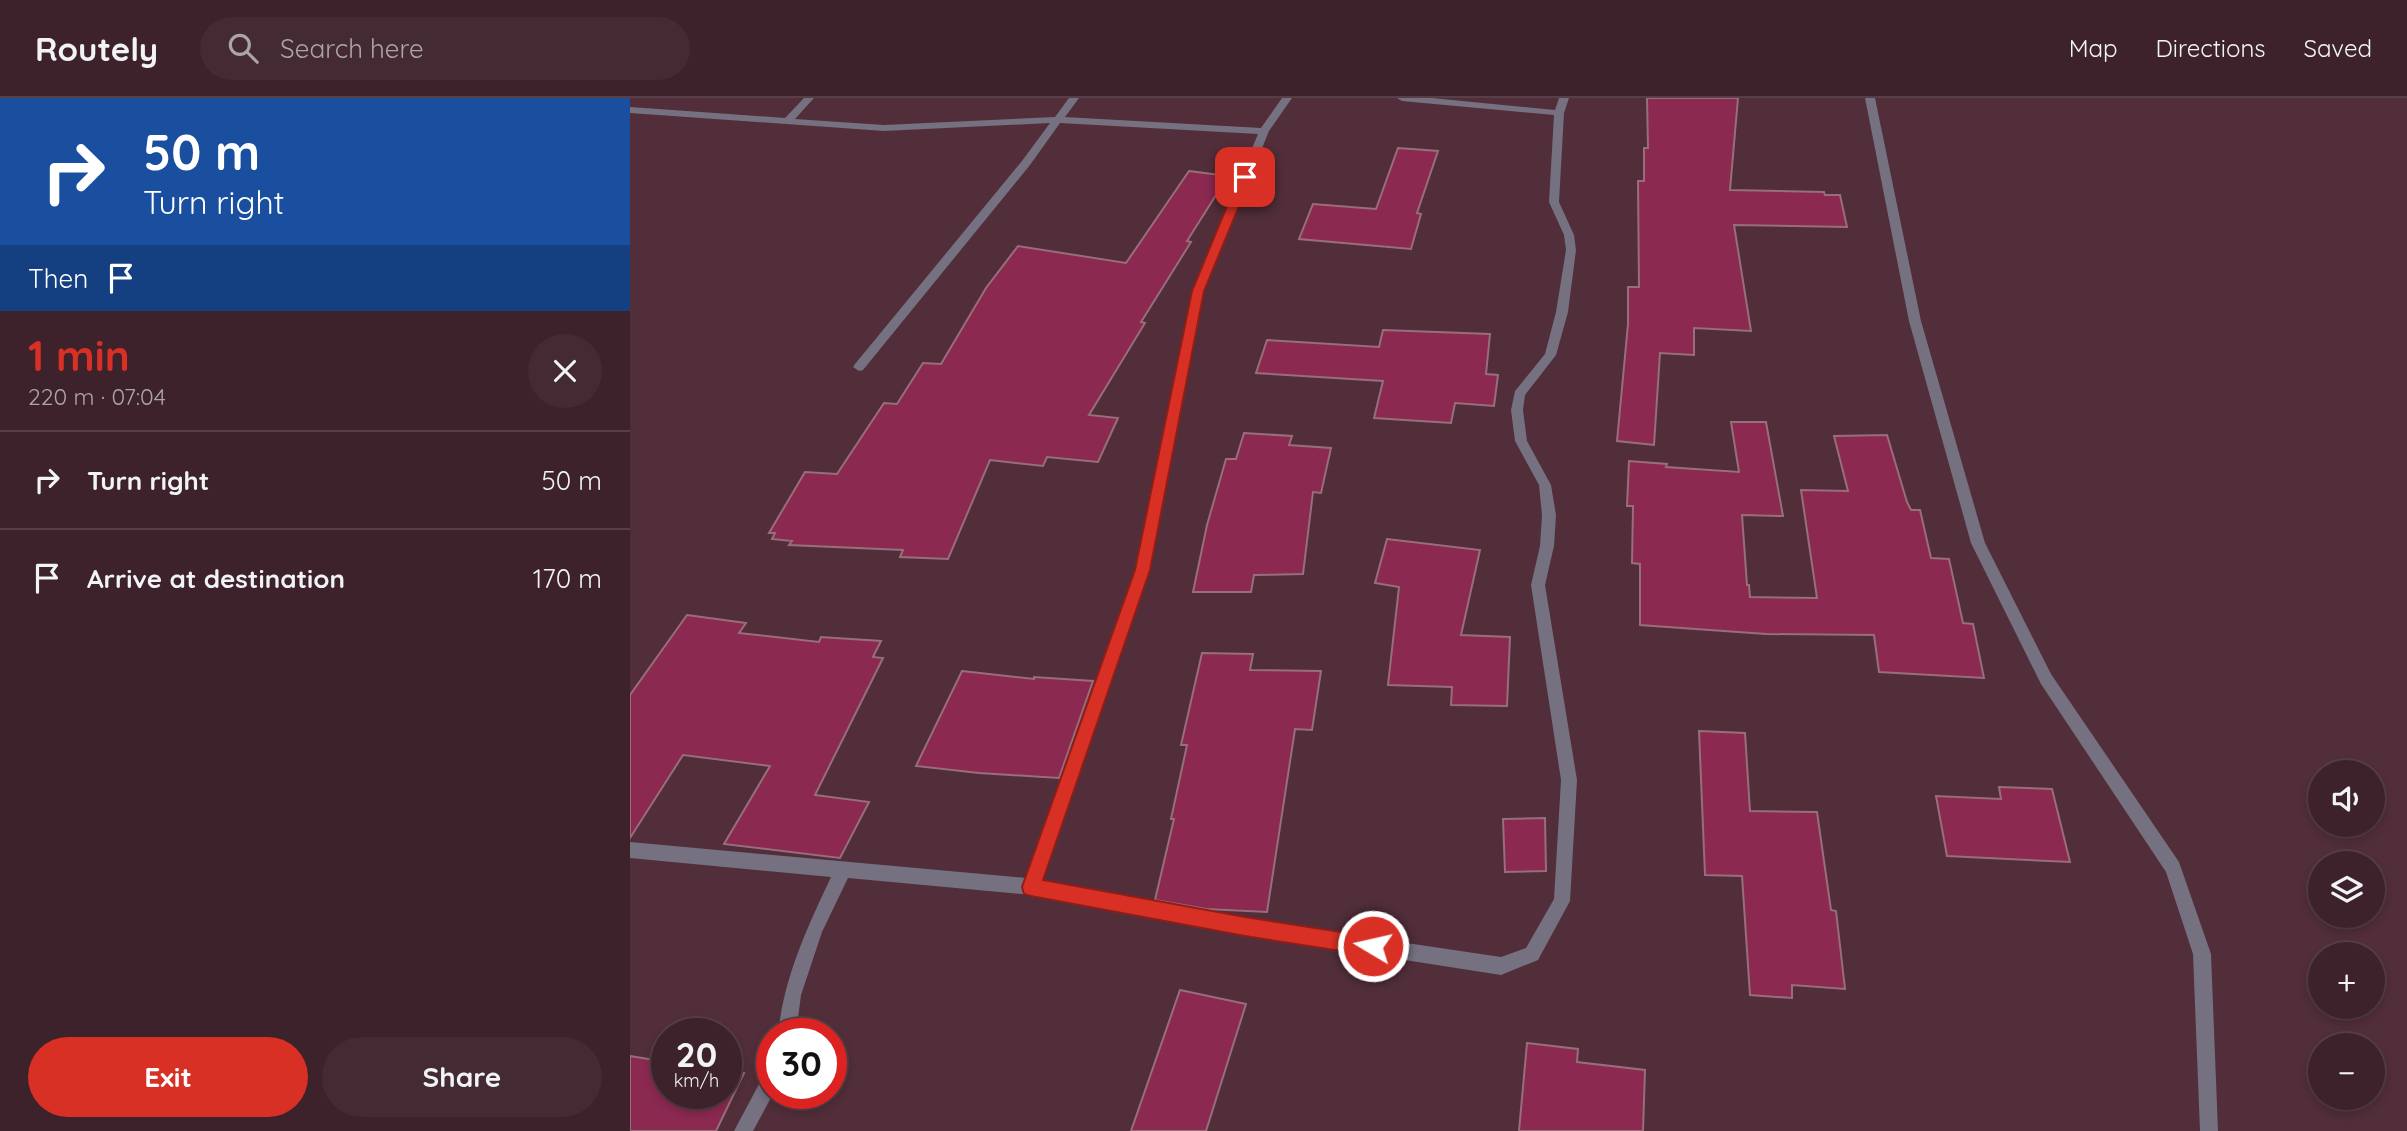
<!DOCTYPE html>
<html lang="en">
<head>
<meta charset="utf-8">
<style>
  :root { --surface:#3d222b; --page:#442a33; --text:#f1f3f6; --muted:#ada4a9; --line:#563f47; --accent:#d93025 }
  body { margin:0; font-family:Quicksand,sans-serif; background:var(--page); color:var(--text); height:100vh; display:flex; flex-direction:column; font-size:26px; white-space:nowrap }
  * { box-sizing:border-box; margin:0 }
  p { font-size:23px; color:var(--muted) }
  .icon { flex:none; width:38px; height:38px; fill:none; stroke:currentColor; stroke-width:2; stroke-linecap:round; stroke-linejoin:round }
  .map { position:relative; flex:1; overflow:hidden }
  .panel { display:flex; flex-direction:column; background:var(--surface); width:630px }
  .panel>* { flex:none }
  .banner { background:#1a4fa0; color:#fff; overflow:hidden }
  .fabs { position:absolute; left:1678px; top:662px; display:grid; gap:14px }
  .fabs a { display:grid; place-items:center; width:77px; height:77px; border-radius:50%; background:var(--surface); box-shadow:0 4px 10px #0003,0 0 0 2px var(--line); font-size:35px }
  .speed { position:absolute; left:21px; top:920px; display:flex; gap:14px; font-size:35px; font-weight:700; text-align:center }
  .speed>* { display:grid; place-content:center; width:91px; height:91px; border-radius:50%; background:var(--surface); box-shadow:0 4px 10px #0003,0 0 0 2px var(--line); line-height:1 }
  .speed small { font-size:18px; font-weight:400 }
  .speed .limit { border:10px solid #d22; background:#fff; color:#111 }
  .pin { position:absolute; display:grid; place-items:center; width:60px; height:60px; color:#fff; margin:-30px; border-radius:14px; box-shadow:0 4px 10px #0006 }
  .me { position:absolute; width:77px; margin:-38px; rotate:279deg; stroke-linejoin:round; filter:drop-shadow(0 0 5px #0008) }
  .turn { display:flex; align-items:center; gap:24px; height:147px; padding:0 28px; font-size:32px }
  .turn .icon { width:91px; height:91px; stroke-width:2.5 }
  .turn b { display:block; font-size:49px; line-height:60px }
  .then { display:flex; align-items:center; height:66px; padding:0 28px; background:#0003; gap:14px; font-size:26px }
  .round { display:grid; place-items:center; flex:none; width:74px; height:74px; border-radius:37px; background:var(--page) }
  .overview { display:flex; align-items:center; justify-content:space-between; height:119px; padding:0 28px }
  h1 { font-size:42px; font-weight:700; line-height:52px; color:var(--accent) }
  .button { display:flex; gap:14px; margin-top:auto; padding:14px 28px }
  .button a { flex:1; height:80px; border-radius:42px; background:var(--accent); color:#fff; font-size:28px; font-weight:700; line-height:80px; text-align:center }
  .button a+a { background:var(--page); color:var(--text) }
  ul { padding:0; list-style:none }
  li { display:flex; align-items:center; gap:21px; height:98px; padding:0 28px; border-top:2px solid var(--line) }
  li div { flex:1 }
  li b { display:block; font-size:26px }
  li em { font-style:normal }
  header { display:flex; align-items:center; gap:42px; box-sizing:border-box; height:98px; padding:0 35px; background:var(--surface); border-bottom:2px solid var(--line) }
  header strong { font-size:33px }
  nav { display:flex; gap:38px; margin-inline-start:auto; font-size:24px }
  .search { width:490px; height:63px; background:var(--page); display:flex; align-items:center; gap:18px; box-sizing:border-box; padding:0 24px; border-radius:38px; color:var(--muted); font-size:26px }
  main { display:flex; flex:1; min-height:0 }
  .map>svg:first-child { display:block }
  .building { fill:#8b2951; stroke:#976e7a; stroke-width:2 }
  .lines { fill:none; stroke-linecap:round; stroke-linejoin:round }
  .street { fill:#757180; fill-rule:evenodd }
  .route { fill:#d93025; stroke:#8d1f18; stroke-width:2 }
</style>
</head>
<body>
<header>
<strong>Routely</strong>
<div class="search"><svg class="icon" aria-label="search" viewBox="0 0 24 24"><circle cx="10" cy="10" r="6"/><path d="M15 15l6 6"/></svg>Search here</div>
<nav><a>Map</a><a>Directions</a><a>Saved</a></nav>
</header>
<main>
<section class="panel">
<div class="banner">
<div class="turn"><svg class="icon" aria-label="right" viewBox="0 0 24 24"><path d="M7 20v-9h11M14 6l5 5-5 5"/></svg><div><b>50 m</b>Turn right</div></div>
<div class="then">Then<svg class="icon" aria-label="arrive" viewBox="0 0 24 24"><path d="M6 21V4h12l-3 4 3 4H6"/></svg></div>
</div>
<div class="overview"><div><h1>1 min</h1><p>220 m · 07:04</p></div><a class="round"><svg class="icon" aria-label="close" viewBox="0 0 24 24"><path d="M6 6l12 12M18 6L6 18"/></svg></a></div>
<ul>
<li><svg class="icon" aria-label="right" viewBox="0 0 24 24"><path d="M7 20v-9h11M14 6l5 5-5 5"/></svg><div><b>Turn right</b></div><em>50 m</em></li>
<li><svg class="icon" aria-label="arrive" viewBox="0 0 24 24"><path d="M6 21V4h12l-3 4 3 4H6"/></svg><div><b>Arrive at destination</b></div><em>170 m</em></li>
</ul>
<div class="button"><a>Exit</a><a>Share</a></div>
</section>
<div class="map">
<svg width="1777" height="1033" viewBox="0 0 1777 1033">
  <rect width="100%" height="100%" fill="#512e39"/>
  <!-- building -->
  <g class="building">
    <polygon points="1017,0 1108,0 1100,92 1194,94 1195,97 1210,97 1217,129 1104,127 1121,233 1064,230 1064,257 1030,255 1024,347 987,343 998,226 998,189 1009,189 1008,83 1014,83 1014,50 1018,50"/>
    <polygon points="768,50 808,53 787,115 791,116 781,151 669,141 683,106 746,111"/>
    <polygon points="559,73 598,78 557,143 561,144 511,224 515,225 459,317 488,320 468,364 417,359 413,368 360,362 318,461 270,459 273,452 159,447 162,443 142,441 145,435 139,435 175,374 207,376 254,305 267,306 293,265 311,266 356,190 388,148 496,165"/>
    <polygon points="753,232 860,236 856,276 868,277 864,308 825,305 821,325 744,320 753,283 626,275 637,242 749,249"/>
    <polygon points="1101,324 1136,324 1153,418 1112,417 1117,487 1119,487 1120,499 1187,500 1171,392 1218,393 1204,338 1257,337 1277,404 1281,412 1290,412 1301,460 1319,461 1333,525 1343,526 1354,580 1249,574 1244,537 1136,536 1010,527 1010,466 1002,465 1003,408 997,408 999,363 1037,366 1036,369 1109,374"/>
    <polygon points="614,335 662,338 659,347 701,350 691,395 683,394 673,476 624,477 621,494 563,494 577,427 596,361 606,361"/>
    <polygon points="757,441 850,452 831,537 880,539 877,608 821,607 822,589 758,587 769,489 745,485"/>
    <polygon points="57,517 116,525 109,535 189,544 191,539 251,543 243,559 253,560 185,697 239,704 210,760 94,746 140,668 53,657 0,740 0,597"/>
    <polygon points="572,555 623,556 620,572 691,573 682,632 665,631 637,814 576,811 525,802 544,721 541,721 557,647 551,647"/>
    <polygon points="332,573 404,581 404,579 463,583 429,680 349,675 286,668"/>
    <polygon points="1069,633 1115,635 1120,713 1187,714 1201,812 1206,813 1215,891 1162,887 1162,900 1120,897 1112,778 1075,777"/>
    <polygon points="1369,689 1422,691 1440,764 1317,758 1306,698 1371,701"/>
    <polygon points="915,720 916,773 875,774 873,721"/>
    <polygon points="550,892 616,906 576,1033 501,1033"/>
    <polygon points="897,945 948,951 947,964 1015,972 1013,1033 889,1033"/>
    <polygon points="0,958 37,964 37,996 96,996 96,973 114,975 86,1033 0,1033"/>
  </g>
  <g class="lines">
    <!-- street -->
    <g class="street">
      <path d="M174 0H184L165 21 254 27 425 19 439 0H449L435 19 631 30 652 0H662L639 33 574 193 520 472 411 783 615 821 871 859 896 850 924 801 931 682 901 487 910 448 912 417 909 387 885 343 881 312 885 293 915 256 926 214 936 152 934 137 919 104 924 17 772 3 767 0H802L925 12 929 0H939L934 15 929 104 944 137 946 152 938 214 926 257 895 297 893 312 897 343 921 387 926 417 924 448 915 487 947 682 940 803 908 862 871 877 615 837 401 797 218 780 192 834 171 897 166 936H148C154 879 177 830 201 779L0 760V744L396 780 506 472 562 193 628 36 430 25 400 67 233 272 229 273 223 269 225 266 392 63 420 25 254 33 0 15V9L155 20Z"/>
      <polygon points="1235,0 1245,0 1291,223 1355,445 1421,576 1549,764 1581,856 1588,1033 1570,1033 1563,856 1536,774 1411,586 1341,445 1279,223"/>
      <polygon points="142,970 143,996 123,1033 104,1033 136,973"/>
    </g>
  </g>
  <!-- route -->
  <polygon class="route" points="615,75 621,79 574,193 520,472 413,782 615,819 743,839 750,842 753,848 750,855 743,858 615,838 401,798 394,796 392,789 505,472 562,193 609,79"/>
</svg>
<div class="fabs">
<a><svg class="icon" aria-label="sound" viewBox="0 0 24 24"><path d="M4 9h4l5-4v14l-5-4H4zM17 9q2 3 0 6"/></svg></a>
<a><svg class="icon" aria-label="layers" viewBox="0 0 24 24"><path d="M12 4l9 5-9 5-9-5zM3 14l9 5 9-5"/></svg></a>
<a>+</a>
<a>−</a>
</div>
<div class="speed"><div>20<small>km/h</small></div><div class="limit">30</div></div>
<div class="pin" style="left:615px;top:79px;background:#d93025"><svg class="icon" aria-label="arrive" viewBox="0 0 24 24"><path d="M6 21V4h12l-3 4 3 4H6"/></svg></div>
<svg class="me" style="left:743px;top:848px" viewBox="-20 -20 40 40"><circle r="17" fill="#d93025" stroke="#fff" stroke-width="3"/><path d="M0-11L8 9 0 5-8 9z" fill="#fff"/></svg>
</div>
</main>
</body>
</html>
